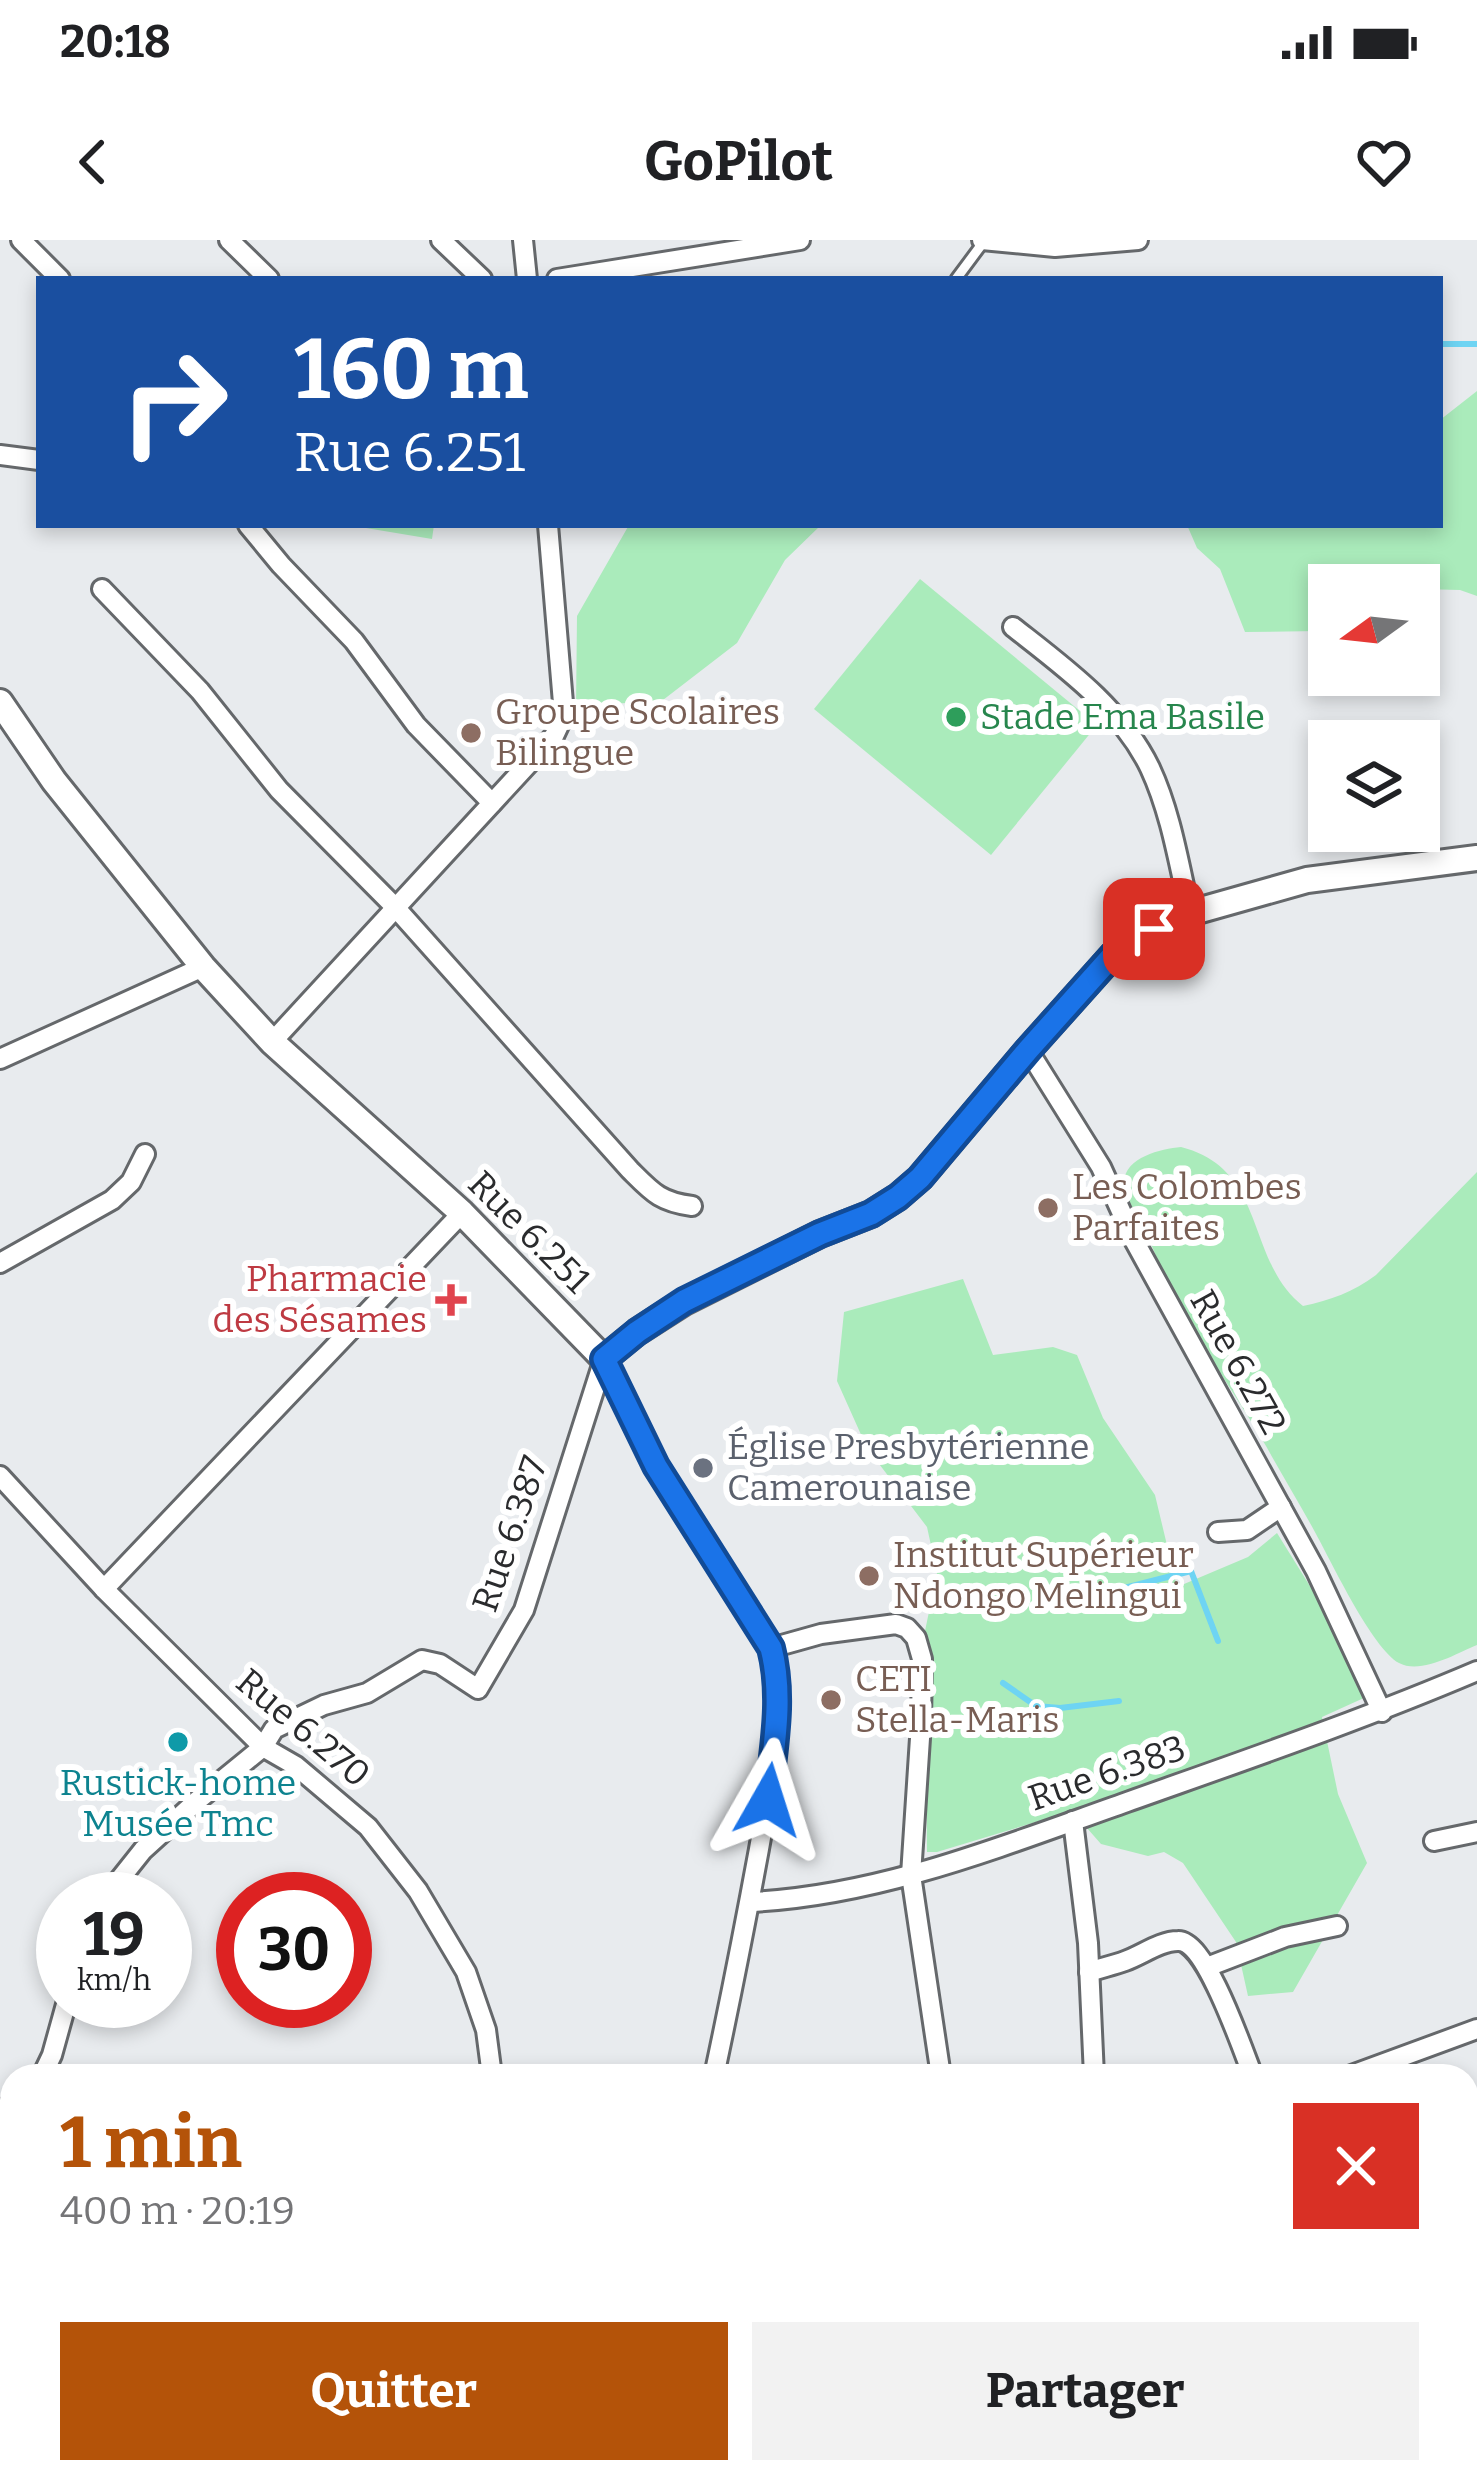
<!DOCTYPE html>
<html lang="fr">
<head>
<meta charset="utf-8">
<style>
  :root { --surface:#fff; --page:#f2f2f2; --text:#202124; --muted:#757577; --accent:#b45309 }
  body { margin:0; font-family:Bitter,serif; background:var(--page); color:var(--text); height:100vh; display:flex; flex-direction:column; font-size:45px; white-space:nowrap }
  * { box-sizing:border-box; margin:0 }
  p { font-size:39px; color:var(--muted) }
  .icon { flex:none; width:66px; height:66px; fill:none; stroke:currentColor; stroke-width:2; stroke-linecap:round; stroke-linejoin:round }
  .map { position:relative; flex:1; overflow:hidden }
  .details { position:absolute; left:0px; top:1824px; width:1479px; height:420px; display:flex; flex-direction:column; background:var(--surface); border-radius:36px 36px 0 0; box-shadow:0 6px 18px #0003 }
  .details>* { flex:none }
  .guide { position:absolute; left:36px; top:36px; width:1407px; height:252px; border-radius:0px; box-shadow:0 6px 18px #0003; background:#1a4fa0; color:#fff; overflow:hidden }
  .needle { width:78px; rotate:255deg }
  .controls { position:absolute; left:1308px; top:324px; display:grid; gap:24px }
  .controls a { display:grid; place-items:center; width:132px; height:132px; border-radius:0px; background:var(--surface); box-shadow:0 6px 18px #0003; font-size:60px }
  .speed { position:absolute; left:36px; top:1632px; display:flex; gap:24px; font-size:60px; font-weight:700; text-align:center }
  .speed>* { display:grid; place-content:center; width:156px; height:156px; border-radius:50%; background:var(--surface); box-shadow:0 6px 18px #0003; line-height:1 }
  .speed small { font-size:30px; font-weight:400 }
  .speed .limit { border:18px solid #d22; background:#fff; color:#111 }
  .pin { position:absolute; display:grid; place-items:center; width:102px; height:102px; color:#fff; margin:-51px; border-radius:24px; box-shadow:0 6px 18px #0006 }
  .me { position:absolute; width:132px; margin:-66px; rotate:6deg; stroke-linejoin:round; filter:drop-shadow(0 0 9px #0008) }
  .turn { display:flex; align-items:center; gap:42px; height:252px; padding:0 60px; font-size:54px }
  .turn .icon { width:156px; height:156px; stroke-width:2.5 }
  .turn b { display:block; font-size:84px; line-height:102px }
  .round { display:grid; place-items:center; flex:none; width:126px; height:126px; border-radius:0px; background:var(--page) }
  .summary { display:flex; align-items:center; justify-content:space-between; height:204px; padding:0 60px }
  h1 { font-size:72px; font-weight:700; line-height:90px; color:var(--accent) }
  .action { display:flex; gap:24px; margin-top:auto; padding:24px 60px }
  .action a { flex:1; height:138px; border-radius:0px; background:var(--accent); color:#fff; font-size:48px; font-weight:700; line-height:138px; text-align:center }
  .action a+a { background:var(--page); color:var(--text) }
  .status { display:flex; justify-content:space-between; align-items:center; height:84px; padding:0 60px; background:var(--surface); direction:ltr }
  .status svg { height:33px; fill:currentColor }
  header { display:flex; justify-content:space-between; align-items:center; height:156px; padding:0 60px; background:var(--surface); font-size:54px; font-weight:700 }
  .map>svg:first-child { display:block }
  .green { fill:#aaebbb }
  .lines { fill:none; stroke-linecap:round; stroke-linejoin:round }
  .stream { stroke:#6ed4f3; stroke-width:6 }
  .service-casing { stroke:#65686b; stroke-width:15 }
  .minor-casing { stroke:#65686b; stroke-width:24 }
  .secondary-casing { stroke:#65686b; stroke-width:30 }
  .service { stroke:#fff; stroke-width:9 }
  .minor { stroke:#fff; stroke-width:18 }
  .secondary { stroke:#fff; stroke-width:24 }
  .route-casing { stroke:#114b97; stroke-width:30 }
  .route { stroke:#1a73e8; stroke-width:21 }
  .leisure-dot { fill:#2e9e5b; stroke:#fff; stroke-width:4.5 }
  .education-dot { fill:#8d6e63; stroke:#fff; stroke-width:4.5 }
  .health-dot { fill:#e0444e; stroke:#fff; stroke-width:4.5 }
  .worship-dot { fill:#6b7280; stroke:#fff; stroke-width:4.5 }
  .culture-dot { fill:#0f9aa8; stroke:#fff; stroke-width:4.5 }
  .labels { text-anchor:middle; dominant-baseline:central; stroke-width:12; stroke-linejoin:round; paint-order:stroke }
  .education-label { font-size:36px; fill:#785e54; stroke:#fff; text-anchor:start }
  .leisure-label { font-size:36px; fill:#27864d; stroke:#fff; text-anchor:start }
  .street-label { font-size:36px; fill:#2a2b2d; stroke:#fff }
  .health-label { font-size:36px; fill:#be3a42; stroke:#fff; text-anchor:end }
  .worship-label { font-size:36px; fill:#5b616d; stroke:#fff; text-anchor:start }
  .culture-label { font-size:36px; fill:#0d838f; stroke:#fff }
</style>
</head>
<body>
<div class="status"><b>20:18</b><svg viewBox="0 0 49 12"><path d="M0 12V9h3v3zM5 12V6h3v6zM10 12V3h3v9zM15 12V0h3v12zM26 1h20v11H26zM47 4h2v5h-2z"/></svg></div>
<header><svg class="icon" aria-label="back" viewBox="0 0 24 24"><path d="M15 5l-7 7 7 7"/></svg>GoPilot<svg class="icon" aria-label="heart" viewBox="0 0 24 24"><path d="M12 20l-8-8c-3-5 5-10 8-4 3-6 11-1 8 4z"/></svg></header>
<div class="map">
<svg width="1477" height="2244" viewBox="0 0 1477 2244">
  <rect width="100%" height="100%" fill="#e8ebee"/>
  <!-- green -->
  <g class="green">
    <polygon points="1477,151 1477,356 1460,350 1419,349 1419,345 1329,345 1329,382 1319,391 1245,392 1220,329 1197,308 1187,285 1440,285 1440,180"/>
    <polygon points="348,285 434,285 432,299"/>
    <polygon points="629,285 821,285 785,320 737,403 663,460 576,467 577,376"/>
    <polygon points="920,339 1097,485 991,615 814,469"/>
    <path d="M1181 907C1268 929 1245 1021 1303 1066 1331 1060 1353 1052 1376 1035L1477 932V1405C1457 1413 1421 1435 1399 1423 1372 1408 1332 1323 1316 1294 1300 1264 1282 1235 1266 1206 1234 1151 1195 1099 1167 1042 1160 1029 1156 1014 1149 1000 1141 982 1123 963 1124 942 1125 917 1161 909 1181 907Z"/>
    <polygon points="963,1039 993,1115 1053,1107 1077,1115 1103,1178 1155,1255 1177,1347 1248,1317 1277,1293 1313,1351 1366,1457 1322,1477 1338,1554 1367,1623 1293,1752 1248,1756 1236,1702 1183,1623 1164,1612 1148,1616 1101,1604 1072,1571 937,1612 927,1612 925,1391 937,1333 927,1287 867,1208 837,1141 844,1072"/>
    <polygon points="1477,1893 1477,2150 1467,2155 1467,1894"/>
  </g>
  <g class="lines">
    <!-- stream -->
    <g class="stream">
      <polyline points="1440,104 1477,104"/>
      <polyline points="1085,1358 1191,1331 1218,1401"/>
      <polyline points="1003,1443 1036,1466 1060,1468 1119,1461"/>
    </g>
    <defs>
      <polyline id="service" points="956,39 985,0"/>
      <g id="minor">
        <polyline points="21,0 60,39"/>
        <polyline points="229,0 269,39"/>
        <polyline points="441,0 482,39"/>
        <polyline points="523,0 527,39"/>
        <polyline points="982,0 1055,7 1138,0"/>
        <polyline points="557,39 800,0"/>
        <polyline points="0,215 39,220"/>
        <polyline points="248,285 281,325 354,401 416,485 492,563"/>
        <path d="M102 349 200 451 279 550 395 667 630 930C652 952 660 962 692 966"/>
        <path d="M1013 387C1064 427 1121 468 1150 528 1171 573 1179 625 1190 673"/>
        <polyline points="272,802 554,496 561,481 563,463 548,285"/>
        <polyline points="1028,810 1101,927 1135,1002 1316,1331 1382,1472"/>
        <polyline points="0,819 203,727"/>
        <polyline points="0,1023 112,960 131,942 145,914"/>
        <path d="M604 1119 656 1226 771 1408C788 1472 770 1546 759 1609 745 1685 730 1761 714 1836"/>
        <polyline points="0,1236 104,1349 263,1507 296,1526 368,1587 418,1651 466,1732 486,1790 492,1836"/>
        <polyline points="1218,1292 1247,1290 1281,1267"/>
        <polyline points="104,1349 462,973"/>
        <polyline points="771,1408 821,1394 896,1384 907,1388 916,1398 922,1419 921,1483 911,1635 941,1836"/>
        <polyline points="1073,1581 1088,1703 1094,1836"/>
        <polyline points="1434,1601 1477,1592"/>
        <polyline points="104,1659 143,1610 198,1560 263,1507 274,1489 324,1465 367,1453 422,1420 440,1424 478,1449 524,1370 604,1119"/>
        <path d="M750 1662C880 1656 1005 1605 1127 1562 1245 1520 1362 1480 1477 1431"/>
        <polyline points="1207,1727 1285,1697 1337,1686"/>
        <path d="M1089 1732C1101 1728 1114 1725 1125 1721 1142 1715 1160 1701 1178 1701 1206 1700 1243 1811 1253 1836"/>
        <polyline points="42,1836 52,1815 67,1761"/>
        <polyline points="1349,1836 1477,1789"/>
        <polyline points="0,1870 12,1865"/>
        <polyline points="0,1976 12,2010"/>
        <polyline points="1467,2058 1477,2041"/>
        <polyline points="1467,2120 1477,2120"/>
        <polyline points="98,2232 102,2244"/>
        <polyline points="319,2232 331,2244"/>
        <polyline points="858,2232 873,2244"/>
        <polyline points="1063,2232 1075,2244"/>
        <polyline points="1204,2232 1209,2244"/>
        <polyline points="1460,2232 1464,2244"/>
        <polyline points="534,2244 540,2232"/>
        <polyline points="724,2244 730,2232"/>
      </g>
      <polyline id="secondary" points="0,462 54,541 203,727 272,802 462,973 604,1119 637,1092 684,1062 820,994 871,974 898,957 920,938 1028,810 1113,715 1154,689 1190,673 1307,640 1477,618"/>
    </defs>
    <!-- service casing -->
    <use href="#service" class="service-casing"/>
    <!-- minor casing -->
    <use href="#minor" class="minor-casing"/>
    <!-- secondary casing -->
    <use href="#secondary" class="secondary-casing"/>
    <!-- service -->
    <use href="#service" class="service"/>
    <!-- minor -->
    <use href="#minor" class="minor"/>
    <!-- secondary -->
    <use href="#secondary" class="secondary"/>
  </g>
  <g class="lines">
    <defs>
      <path id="route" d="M768 1560C773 1510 784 1458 771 1408L656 1226 604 1119 637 1092 684 1061 820 994 871 974 898 957 920 938 1028 810 1113 715 1154 689"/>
    </defs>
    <!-- route casing -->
    <use href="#route" class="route-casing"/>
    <!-- route -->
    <use href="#route" class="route"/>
  </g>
  <!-- markers -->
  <circle class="leisure-dot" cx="956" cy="477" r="12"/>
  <g class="education-dot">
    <circle cx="471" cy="493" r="12"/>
    <circle cx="1048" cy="968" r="12"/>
    <circle cx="869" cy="1336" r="12"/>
    <circle cx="831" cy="1460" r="12"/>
  </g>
  <path class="health-dot" d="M445 1042h12v12h12v12h-12v12h-12v-12h-12v-12h12z"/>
  <circle class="worship-dot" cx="703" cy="1228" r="12"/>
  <circle class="culture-dot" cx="178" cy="1502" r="12"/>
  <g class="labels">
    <!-- education labels -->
    <g class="education-label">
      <text x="495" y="472">Groupe Scolaires<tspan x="495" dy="41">Bilingue</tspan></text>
      <text x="1072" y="947">Les Colombes<tspan x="1072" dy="41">Parfaites</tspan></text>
      <text x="893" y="1315">Institut Supérieur<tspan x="893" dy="41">Ndongo Melingui</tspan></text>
      <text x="855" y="1439">CETI<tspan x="855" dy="41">Stella-Maris</tspan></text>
    </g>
    <!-- leisure labels -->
    <g class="leisure-label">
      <text x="980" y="477">Stade Ema Basile</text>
    </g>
    <!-- street labels -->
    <g class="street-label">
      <text transform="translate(529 992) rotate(45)">Rue 6.251</text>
      <text transform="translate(1238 1122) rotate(61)">Rue 6.272</text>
      <text transform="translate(510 1294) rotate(-71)">Rue 6.387</text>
      <text transform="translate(303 1488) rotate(40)">Rue 6.270</text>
      <text transform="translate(1107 1533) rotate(-19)">Rue 6.383</text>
    </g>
    <!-- health labels -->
    <g class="health-label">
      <text x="427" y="1039">Pharmacie<tspan x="427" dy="41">des Sésames</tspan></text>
    </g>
    <!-- worship labels -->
    <g class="worship-label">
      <text x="727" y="1207">Église Presbytérienne<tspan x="727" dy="41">Camerounaise</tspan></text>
    </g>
    <!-- culture labels -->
    <g class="culture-label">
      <text x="178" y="1543">Rustick-home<tspan x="178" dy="41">Musée Tmc</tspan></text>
    </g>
  </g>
</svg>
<div class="controls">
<a><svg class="needle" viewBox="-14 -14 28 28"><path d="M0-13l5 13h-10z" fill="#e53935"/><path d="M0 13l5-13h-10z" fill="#757577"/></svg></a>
<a><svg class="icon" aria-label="layers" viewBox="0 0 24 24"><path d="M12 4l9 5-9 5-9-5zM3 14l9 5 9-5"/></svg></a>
</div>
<div class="speed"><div>19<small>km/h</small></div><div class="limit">30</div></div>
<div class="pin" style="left:1154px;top:689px;background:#d93025"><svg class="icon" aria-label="arrive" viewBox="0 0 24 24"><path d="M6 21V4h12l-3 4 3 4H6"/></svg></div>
<svg class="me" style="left:768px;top:1560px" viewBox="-20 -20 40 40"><path d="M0-17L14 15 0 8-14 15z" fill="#1a73e8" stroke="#fff" stroke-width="4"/></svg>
<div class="guide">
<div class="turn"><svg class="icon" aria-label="right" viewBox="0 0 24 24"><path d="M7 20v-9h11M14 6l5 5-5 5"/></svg><div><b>160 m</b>Rue 6.251</div></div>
</div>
<section class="details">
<div class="summary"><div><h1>1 min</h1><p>400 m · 20:19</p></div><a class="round" style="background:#d93025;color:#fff"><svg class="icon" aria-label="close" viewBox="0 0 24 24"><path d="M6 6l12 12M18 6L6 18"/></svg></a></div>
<div class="action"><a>Quitter</a><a>Partager</a></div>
</section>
</div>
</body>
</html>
